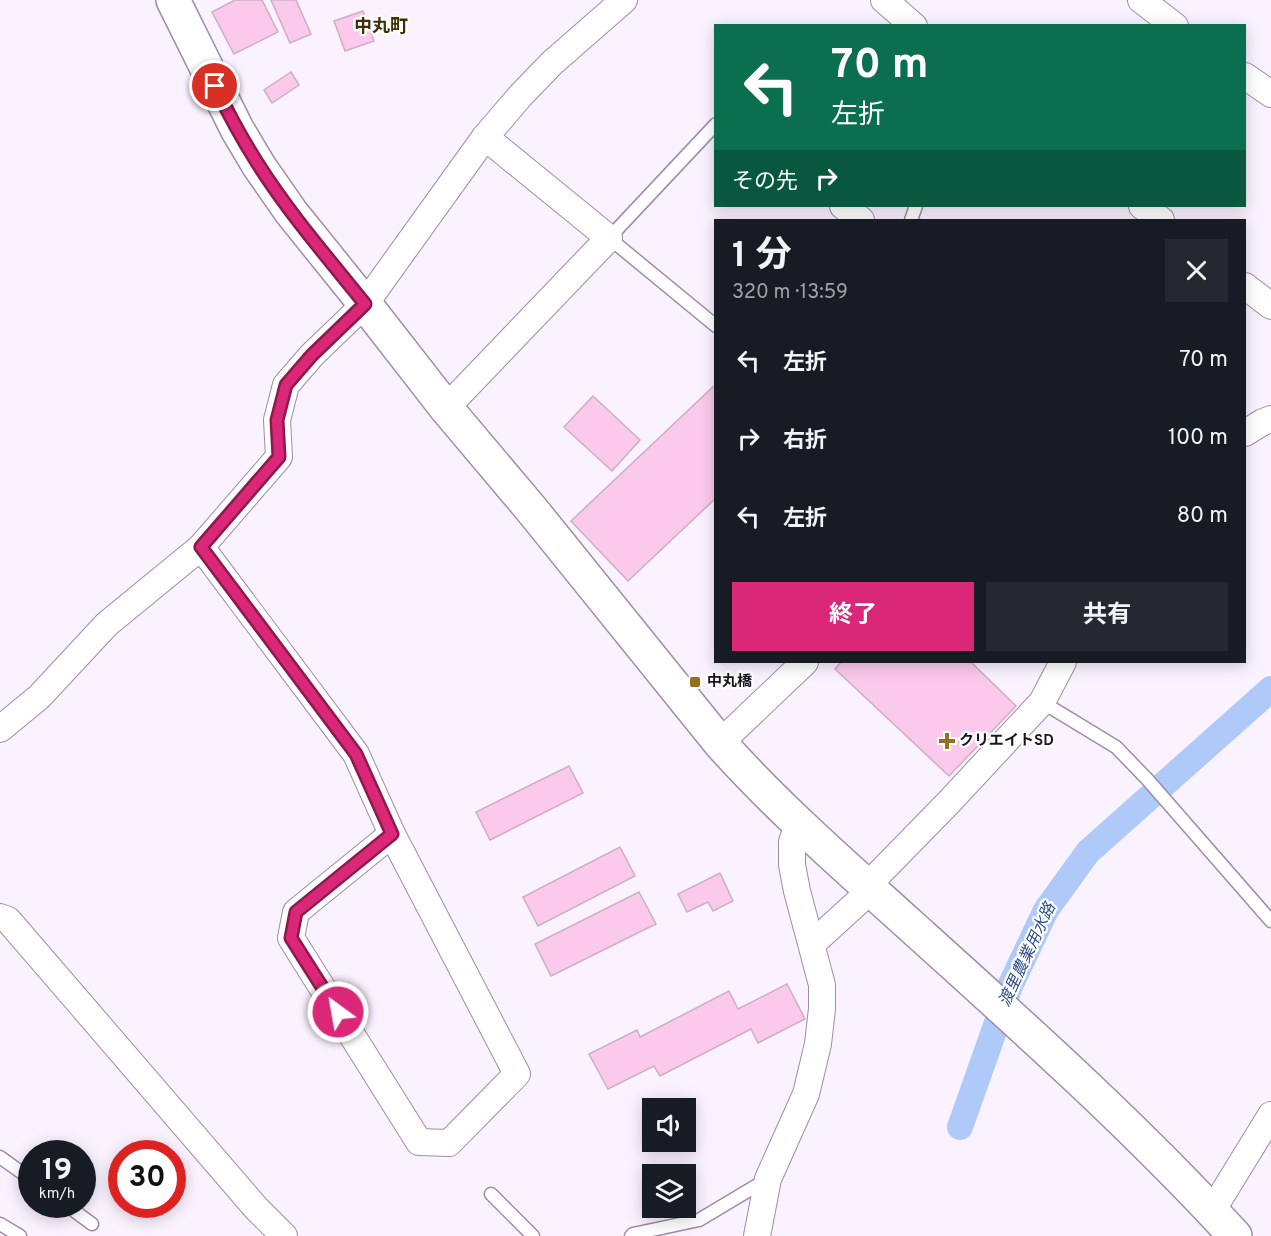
<!DOCTYPE html>
<html lang="ja">
<head>
<meta charset="utf-8">
<style>
  :root { --surface:#171b24; --page:#242831; --text:#f1f3f6; --muted:#9ea1a6; --accent:#db2777 }
  body { margin:0; font-family:Overpass,"Noto Sans JP",sans-serif; background:var(--page); color:var(--text); height:100vh; display:flex; flex-direction:column; font-size:22px; white-space:nowrap }
  * { box-sizing:border-box; margin:0 }
  p { font-size:20px; color:var(--muted) }
  .icon { flex:none; width:33px; height:33px; fill:none; stroke:currentColor; stroke-width:2; stroke-linecap:round; stroke-linejoin:round }
  .map { position:relative; flex:1; overflow:hidden }
  .details { position:absolute; left:714px; top:219px; width:532px; height:444px; display:flex; flex-direction:column; background:var(--surface); border-radius:0px; box-shadow:0 3px 15px #0003 }
  .details>* { flex:none }
  .guide { position:absolute; left:714px; top:24px; width:532px; height:183px; border-radius:0px; box-shadow:0 3px 15px #0003; background:#0b6e4f; color:#fff; overflow:hidden }
  .fabs { position:absolute; left:642px; top:1098px; display:grid; gap:12px }
  .fabs a { display:grid; place-items:center; width:54px; height:54px; border-radius:0px; background:var(--surface); box-shadow:0 3px 15px #0003; font-size:30px }
  .speed { position:absolute; left:18px; top:1140px; display:flex; gap:12px; font-size:30px; font-weight:700; text-align:center }
  .speed>* { display:grid; place-content:center; width:78px; height:78px; border-radius:50%; background:var(--surface); box-shadow:0 3px 15px #0003; line-height:1 }
  .speed small { font-size:15px; font-weight:400 }
  .speed .limit { border:9px solid #d22; background:#fff; color:#111 }
  .pin { position:absolute; display:grid; place-items:center; width:51px; height:51px; color:#fff; margin:-26px; border:3px solid #fff; border-radius:50%; box-shadow:0 2px 6px #0007 }
  .me { position:absolute; width:66px; margin:-33px; rotate:328deg; stroke-linejoin:round; filter:drop-shadow(0 0 4px #0008) }
  .turn { display:flex; align-items:center; gap:21px; height:126px; padding:0 18px; font-size:27px }
  .turn .icon { width:78px; height:78px; stroke-width:2.5 }
  .turn b { display:block; font-size:42px; line-height:51px }
  .then { display:flex; align-items:center; height:57px; padding:0 18px; background:#0003; gap:12px; font-size:22px }
  .round { display:grid; place-items:center; flex:none; width:63px; height:63px; border-radius:0px; background:var(--page) }
  .overview { display:flex; align-items:center; justify-content:space-between; height:102px; padding:0 18px }
  h1 { font-size:36px; font-weight:700; line-height:45px }
  .primary-button { display:flex; gap:12px; margin-top:auto; padding:12px 18px }
  .primary-button a { flex:1; height:69px; border-radius:0px; background:var(--accent); color:#fff; font-size:24px; font-weight:700; line-height:69px; text-align:center }
  .primary-button a+a { background:var(--page); color:var(--text) }
  ul { padding:0; list-style:none }
  li { display:flex; align-items:center; gap:18px; height:78px; padding:0 18px }
  li div { flex:1 }
  li b { display:block; font-size:22px }
  li em { font-style:normal }
  .map>svg:first-child { display:block }
  .lines { fill:none; stroke-linecap:round; stroke-linejoin:round }
  .canal { stroke:#afcaf9; stroke-width:26 }
  .building { fill:#fbc9eb; stroke:#ceaec4; stroke-width:1.5 }
  .lane-casing { stroke:#9e8ca9; stroke-width:15 }
  .street-casing { stroke:#9e8ca9; stroke-width:28 }
  .secondary-casing { stroke:#9e8ca9; stroke-width:36 }
  .lane { stroke:#fff; stroke-width:12 }
  .street { stroke:#fff; stroke-width:26 }
  .secondary { stroke:#fff; stroke-width:33 }
  .route-casing { stroke:#8e194d; stroke-width:15 }
  .route { stroke:#db2777; stroke-width:10 }
  .poi-dot { fill:#97701b; stroke:#fff; stroke-width:2 }
  .labels { text-anchor:middle; dominant-baseline:central; stroke-width:4.5; stroke-linejoin:round; paint-order:stroke }
  .poi-label { font-size:15px; font-weight:bold; fill:#1b141f; stroke:#fff; text-anchor:start }
  .water-label { font-size:16px; font-style:italic; fill:#2c4c85; stroke:#fff }
  .quarter-label { font-size:18px; font-weight:bold; fill:#402e05; stroke:#fff }
</style>
</head>
<body>
<div class="map">
<svg width="1271" height="1236" viewBox="0 0 1271 1236">
  <rect width="100%" height="100%" fill="#faf2ff"/>
  <g class="lines">
    <!-- canal -->
    <polyline class="canal" points="960,1127 1010,986 1046,910 1088,852 1271,689"/>
  </g>
  <!-- building -->
  <g class="building">
    <polygon points="235,0 262,0 278,32 234,54 212,12"/>
    <polygon points="271,0 296,0 311,34 290,43"/>
    <polygon points="363,11 374,41 345,51 334,21"/>
    <polygon points="291,72 299,85 272,103 264,90"/>
    <polygon points="716,384 716,498 628,581 571,521"/>
    <polygon points="593,396 640,440 612,471 564,427"/>
    <polygon points="841,662 971,662 1016,706 949,776 835,669"/>
    <polygon points="569,766 583,793 490,840 476,812"/>
    <polygon points="620,847 635,876 538,926 523,897"/>
    <polygon points="720,873 733,901 713,911 708,902 687,912 678,894"/>
    <polygon points="639,892 656,924 551,976 535,944"/>
    <polygon points="787,984 805,1019 758,1043 751,1029 660,1076 654,1066 608,1089 589,1054 637,1030 640,1037 729,991 738,1009"/>
  </g>
  <g class="lines">
    <defs>
      <g id="lane">
        <polyline points="716,124 609,238 716,326"/>
        <polyline points="911,220 916,206"/>
        <polyline points="1042,702 1116,747 1147,779 1271,921"/>
        <polyline points="0,1157 32,1180"/>
        <polyline points="491,1194 533,1236"/>
        <polyline points="65,1204 92,1224"/>
        <polyline points="0,1224 20,1236"/>
        <polyline points="631,1236 633,1234 699,1220 766,1180"/>
      </g>
      <g id="street">
        <polyline points="884,0 914,26"/>
        <polyline points="1141,0 1175,26"/>
        <polyline points="1245,76 1271,94"/>
        <polyline points="843,206 861,220"/>
        <polyline points="1142,206 1161,220"/>
        <polyline points="1245,286 1271,306"/>
        <polyline points="446,408 609,238 485,137"/>
        <polyline points="1245,433 1263,422 1271,419"/>
        <polyline points="201,547 356,754 392,834 517,1074 449,1143 419,1142 291,938 296,912 392,834"/>
        <polyline points="0,729 39,697 107,624 201,547 279,457 277,420 286,385 312,355 365,304 485,137 521,95 552,63 624,0"/>
        <polyline points="720,743 805,662"/>
        <polyline points="0,917 8,920 256,1208 284,1236"/>
        <polyline points="812,944 859,901 867,886 950,801 1042,702 1063,662"/>
        <polyline points="1212,1211 1271,1115"/>
        <polyline points="757,1236 768,1179 806,1094 818,1044 822,1009 822,985 797,891 792,865 792,842 798,824"/>
      </g>
      <path id="secondary" d="M173 0 237 129 259 166 291 212 365 304 446 408 532 510 720 743C779 809 845 866 910 925 1021 1025 1133 1125 1235 1236"/>
    </defs>
    <!-- lane casing -->
    <use href="#lane" class="lane-casing"/>
    <!-- street casing -->
    <use href="#street" class="street-casing"/>
    <!-- secondary casing -->
    <use href="#secondary" class="secondary-casing"/>
    <!-- lane -->
    <use href="#lane" class="lane"/>
    <!-- street -->
    <use href="#street" class="street"/>
    <!-- secondary -->
    <use href="#secondary" class="secondary"/>
  </g>
  <g class="lines">
    <defs>
      <path id="route" d="M215 86C228 113 242 139 258 164 289 213 328 258 365 304L312 355 286 385 277 420 279 457 201 547 356 754 392 834 296 912 291 938 338 1012"/>
    </defs>
    <!-- route casing -->
    <use href="#route" class="route-casing"/>
    <!-- route -->
    <use href="#route" class="route"/>
  </g>
  <!-- markers -->
  <g class="poi-dot">
    <rect x="689" y="676" width="12" height="12" rx="3"/>
    <path d="M944 732h6v6h6v6h-6v6h-6v-6h-6v-6h6z"/>
  </g>
  <g class="labels">
    <!-- poi labels -->
    <g class="poi-label">
      <text x="707" y="682">中丸橋</text>
      <text x="959" y="741">クリエイトSD</text>
    </g>
    <!-- water labels -->
    <g class="water-label">
      <text transform="translate(1028 955) rotate(-65)">渡里農業用水路</text>
    </g>
    <!-- quarter labels -->
    <g class="quarter-label">
      <text x="381" y="27">中丸町</text>
    </g>
  </g>
</svg>
<div class="fabs">
<a><svg class="icon" aria-label="sound" viewBox="0 0 24 24"><path d="M4 9h4l5-4v14l-5-4H4zM17 9q2 3 0 6"/></svg></a>
<a><svg class="icon" aria-label="layers" viewBox="0 0 24 24"><path d="M12 4l9 5-9 5-9-5zM3 14l9 5 9-5"/></svg></a>
</div>
<div class="speed"><div>19<small>km/h</small></div><div class="limit">30</div></div>
<div class="pin" style="left:215px;top:86px;background:#d93025"><svg class="icon" aria-label="arrive" viewBox="0 0 24 24"><path d="M6 21V4h12l-3 4 3 4H6"/></svg></div>
<svg class="me" style="left:338px;top:1012px" viewBox="-20 -20 40 40"><circle r="17" fill="#db2777" stroke="#fff" stroke-width="3"/><path d="M0-11L8 9 0 5-8 9z" fill="#fff"/></svg>
<div class="guide">
<div class="turn"><svg class="icon" aria-label="left" viewBox="0 0 24 24"><path d="M17 20v-9H6M10 6l-5 5 5 5"/></svg><div><b>70 m</b>左折</div></div>
<div class="then">その先<svg class="icon" aria-label="right" viewBox="0 0 24 24"><path d="M7 20v-9h11M14 6l5 5-5 5"/></svg></div>
</div>
<section class="details">
<div class="overview"><div><h1>1 分</h1><p>320 m · 13:59</p></div><a class="round"><svg class="icon" aria-label="close" viewBox="0 0 24 24"><path d="M6 6l12 12M18 6L6 18"/></svg></a></div>
<ul>
<li><svg class="icon" aria-label="left" viewBox="0 0 24 24"><path d="M17 20v-9H6M10 6l-5 5 5 5"/></svg><div><b>左折</b></div><em>70 m</em></li>
<li><svg class="icon" aria-label="right" viewBox="0 0 24 24"><path d="M7 20v-9h11M14 6l5 5-5 5"/></svg><div><b>右折</b></div><em>100 m</em></li>
<li><svg class="icon" aria-label="left" viewBox="0 0 24 24"><path d="M17 20v-9H6M10 6l-5 5 5 5"/></svg><div><b>左折</b></div><em>80 m</em></li>
</ul>
<div class="primary-button"><a>終了</a><a>共有</a></div>
</section>
</div>
</body>
</html>
